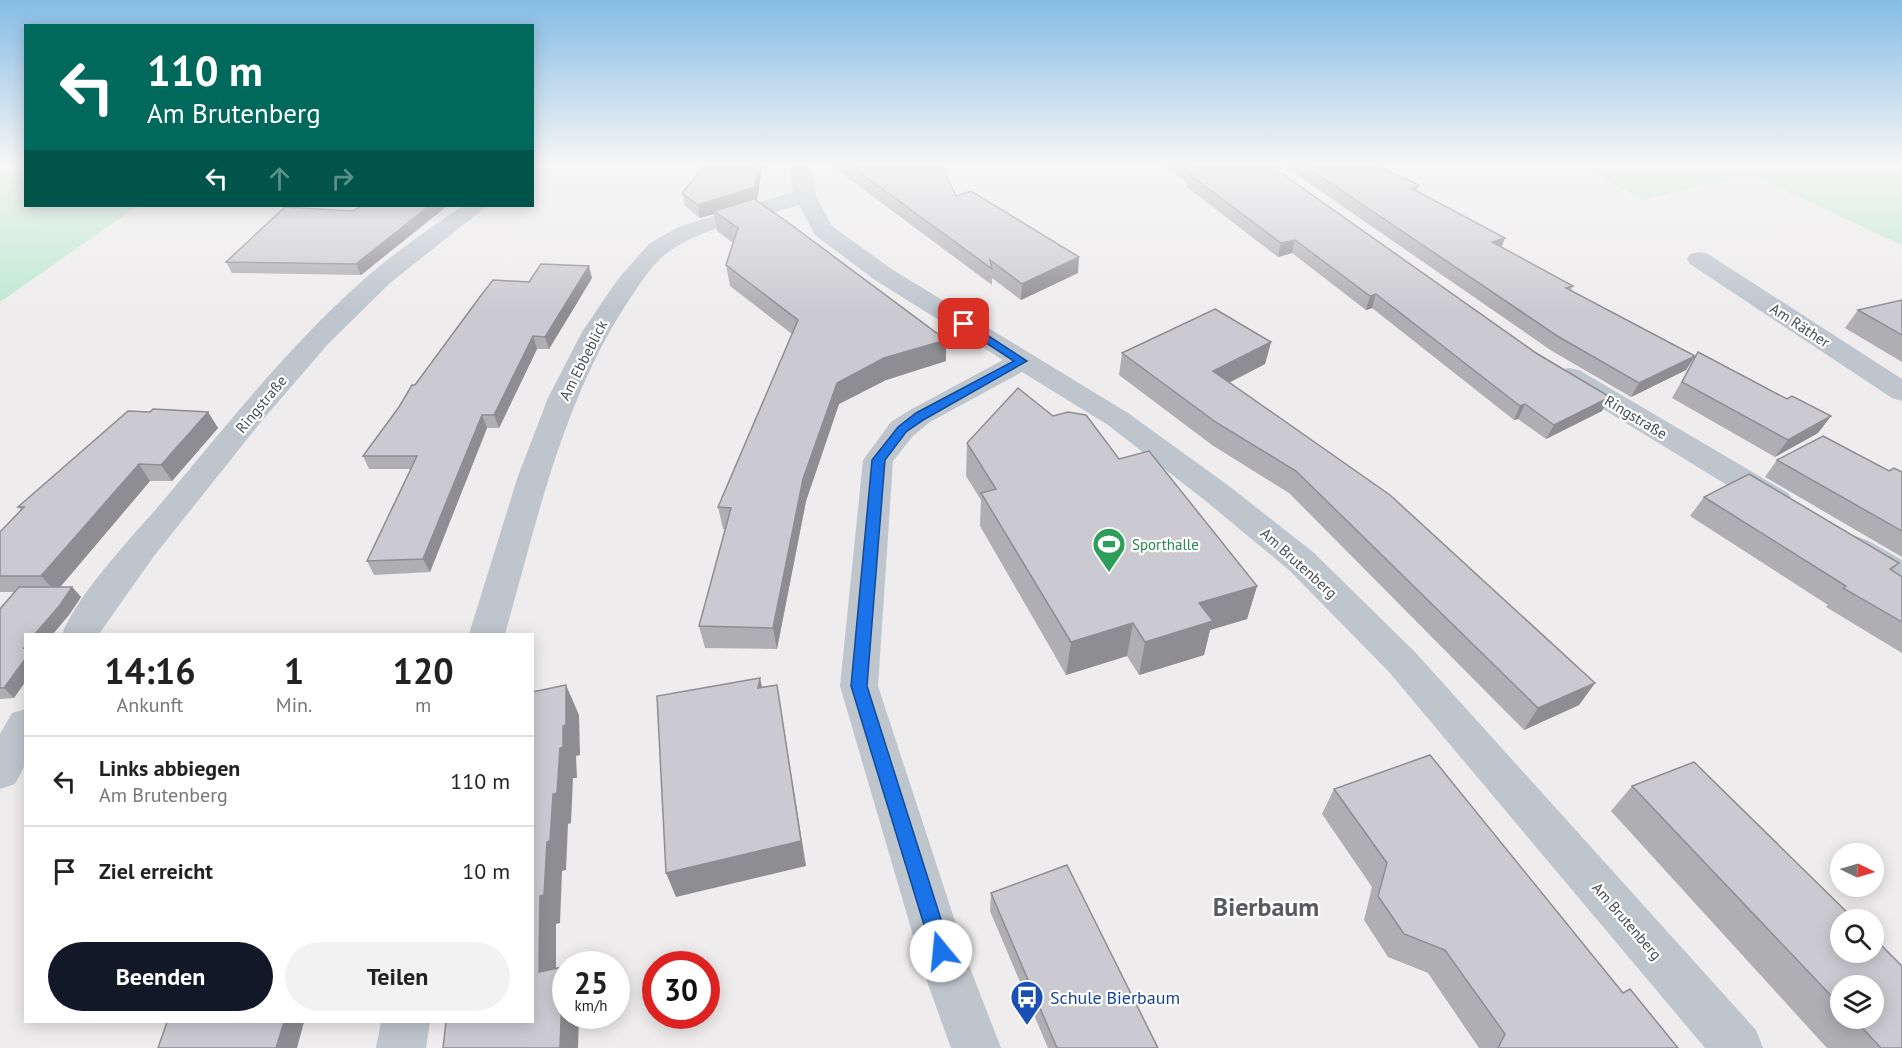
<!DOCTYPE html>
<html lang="de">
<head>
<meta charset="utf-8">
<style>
  :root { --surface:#fff; --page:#f2f2f2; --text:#222; --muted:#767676; --line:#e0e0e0; --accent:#111827 }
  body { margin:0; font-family:"PT Sans",sans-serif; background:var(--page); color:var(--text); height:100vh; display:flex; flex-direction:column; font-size:22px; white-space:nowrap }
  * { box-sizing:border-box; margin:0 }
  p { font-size:20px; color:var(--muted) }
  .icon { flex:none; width:33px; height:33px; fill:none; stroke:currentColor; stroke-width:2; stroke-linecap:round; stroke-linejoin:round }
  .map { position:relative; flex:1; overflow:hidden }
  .side { position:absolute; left:24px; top:633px; width:510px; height:390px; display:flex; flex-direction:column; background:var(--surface); border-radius:0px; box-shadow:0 3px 15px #0003 }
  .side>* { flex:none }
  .top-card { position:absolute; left:24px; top:24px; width:510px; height:183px; border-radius:0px; box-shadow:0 3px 15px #0003; background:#00695c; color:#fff; overflow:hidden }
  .needle { width:39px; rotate:95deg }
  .controls { position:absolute; left:1830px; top:843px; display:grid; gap:12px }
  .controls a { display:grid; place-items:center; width:54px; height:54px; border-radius:50%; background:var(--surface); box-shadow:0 3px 15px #0003; font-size:30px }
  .speed { position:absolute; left:552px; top:951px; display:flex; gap:12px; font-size:30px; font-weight:700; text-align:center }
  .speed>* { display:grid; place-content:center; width:78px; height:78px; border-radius:50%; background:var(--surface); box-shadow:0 3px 15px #0003; line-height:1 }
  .speed small { font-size:15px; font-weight:400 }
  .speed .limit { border:9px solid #d22; background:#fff; color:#111 }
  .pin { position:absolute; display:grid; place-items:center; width:51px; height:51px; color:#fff; margin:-26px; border-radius:12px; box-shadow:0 3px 9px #0006 }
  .me { position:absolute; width:66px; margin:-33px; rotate:343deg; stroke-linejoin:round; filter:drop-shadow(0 0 4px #0008) }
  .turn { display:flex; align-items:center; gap:21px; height:126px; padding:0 24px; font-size:27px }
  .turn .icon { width:78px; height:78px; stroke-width:2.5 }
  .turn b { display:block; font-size:42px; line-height:51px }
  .lanes { display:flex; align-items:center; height:57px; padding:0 24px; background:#0003; justify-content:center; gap:30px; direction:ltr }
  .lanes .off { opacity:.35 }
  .eta { display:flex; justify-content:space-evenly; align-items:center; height:102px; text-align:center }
  .eta b { font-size:36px; font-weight:800; line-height:42px }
  .action { display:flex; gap:12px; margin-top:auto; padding:12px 24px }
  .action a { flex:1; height:69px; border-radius:36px; background:var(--accent); color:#fff; font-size:24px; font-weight:800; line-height:69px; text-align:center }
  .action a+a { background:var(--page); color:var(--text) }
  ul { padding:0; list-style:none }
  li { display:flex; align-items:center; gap:18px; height:90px; padding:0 24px; border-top:2px solid var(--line) }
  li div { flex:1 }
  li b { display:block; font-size:22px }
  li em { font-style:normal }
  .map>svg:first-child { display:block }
  .green { fill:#bee8d2 }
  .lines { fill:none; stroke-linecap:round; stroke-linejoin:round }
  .minor { fill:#bec5cd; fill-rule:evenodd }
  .wall { fill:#aeaeb3; fill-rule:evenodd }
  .shaded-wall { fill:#8d8d92 }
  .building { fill:#cacad0; stroke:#8d8d92; stroke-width:1.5 }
  .route { fill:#1a73e8; stroke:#114b97; stroke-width:1.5 }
  .labels { text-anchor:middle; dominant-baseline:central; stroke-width:4.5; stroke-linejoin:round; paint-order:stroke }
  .street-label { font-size:15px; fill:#464d57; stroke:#fff }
  .leisure-label { font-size:15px; fill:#27864d; stroke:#fff; text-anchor:start }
  .near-transit-label { font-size:18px; fill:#164399; stroke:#fff; text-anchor:start }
  .near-district-label { font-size:26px; font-weight:bold; fill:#595b60; stroke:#fff }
</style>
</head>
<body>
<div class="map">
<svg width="1902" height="1048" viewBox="0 0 1902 1048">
  <rect width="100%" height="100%" fill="#eeecec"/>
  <!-- green -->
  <g class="green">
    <polygon points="0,163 25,163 26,206 137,206 0,302"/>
    <polygon points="1579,163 1902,163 1902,245 1751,175 1642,200"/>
  </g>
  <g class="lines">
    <!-- minor -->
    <g class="minor">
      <path d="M789 163H811L816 196 832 226 893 270 1128 413 1229 486 1313 552 1415 652 1756 1030 1763 1048H1705L1389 672 1289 570 1207 502 1108 425 1022 372 930 422 913 436 893 461 878 686 972 973 1001 1048H951L924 973 840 686 863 460 891 422 910 410 1003 360 875 280 815 235 799 205C757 218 701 227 667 253 651 265 638 287 627 303 562 403 537 521 505 634H469L518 476 548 398 582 332 618 279 649 244 678 227 793 192Z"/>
      <path d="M462 206H487L390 283 328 344 260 423 154 556 99 634H62C79 592 132 537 163 501 226 426 287 348 361 282 392 254 428 230 462 206Z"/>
      <polygon points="1699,252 1708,254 1902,379 1902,401 1892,398 1690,264 1687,259 1690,254"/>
      <polygon points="1569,368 1579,370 1788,493 1793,501 1788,509 1777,512 1766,509 1559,382 1555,376 1559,370"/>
      <path d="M1855 536 1867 540 1902 560V589C1884 583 1848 564 1838 548L1843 540Z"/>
      <polygon points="26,709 26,763 15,784 0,789 0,734 12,713"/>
      <polygon points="381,1022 430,1022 426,1048 376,1048"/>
    </g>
  </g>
  <!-- wall -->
  <g class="wall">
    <polygon points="707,163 763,163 756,201 946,340 946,361 886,380 839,404 806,501 777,649 705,648 699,626 726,529 723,529 718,507 792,334 730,286 726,265 733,243 717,231 714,214 700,218 685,206 682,193"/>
    <polygon points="828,163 940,163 956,196 1078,273 1021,300 992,278 992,285"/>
    <polygon points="1160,163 1267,163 1536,353 1610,397 1602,411 1546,439 1518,419 1514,420 1372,308 1366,310 1292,253 1278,257 1187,187 1187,182"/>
    <polygon points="1280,163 1372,163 1417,191 1501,247 1573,286 1571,290 1695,356 1686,370 1631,397 1552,351"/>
    <polygon points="361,206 447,206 361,275 232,273 226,262 353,211"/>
    <polygon points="592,278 549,349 537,349 499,428 487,428 430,572 374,575 367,561 411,469 369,469 363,456 415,385 529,282"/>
    <polygon points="1902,300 1902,362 1845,328 1858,310"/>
    <polygon points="1271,342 1265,364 1229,383 1595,683 1579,705 1524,730 1289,493 1212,445 1119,375 1122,353"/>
    <polygon points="1698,352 1787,399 1831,416 1818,433 1775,457 1672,398"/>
    <polygon points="150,412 208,412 218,428 172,481 150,481 60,587 72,587 81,597 69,615 26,634 14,698 0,699 0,609 14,592 0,592 0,532 21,510 18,507"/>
    <polygon points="1053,416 1119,459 1257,586 1247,619 1210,630 1204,655 1139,675 1127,656 1066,675 980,526 981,500 966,476 967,443"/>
    <polygon points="1777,460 1902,472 1902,557 1765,477"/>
    <polygon points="1704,497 1899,563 1892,571 1902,577 1902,653 1826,607 1828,605 1690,516"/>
    <path d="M1694 762 1855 920H1840V952H1874V938L1902 966V1048H1827L1611 811 1632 786ZM1840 986H1874V1018H1840Z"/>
    <polygon points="1334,789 1623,993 1678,1048 1479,1048 1428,973 1388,957 1364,920 1372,887 1322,814"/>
    <polygon points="991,893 1158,1048 1048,1048 990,911"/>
  </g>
  <!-- shaded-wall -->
  <g class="shaded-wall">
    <polygon points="759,163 763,163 757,201 717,213 714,211 714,214 700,218 698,205"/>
    <polygon points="1419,185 1414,198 1411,188"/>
    <polygon points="429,206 447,206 361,275 356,264"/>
    <polygon points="1505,238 1500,251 1492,242"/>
    <polygon points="1295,240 1292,253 1278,257 1281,243"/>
    <polygon points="1079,257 1078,273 1021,300 1022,284"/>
    <polygon points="589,266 592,278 549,349 545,337"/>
    <polygon points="1376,294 1372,308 1366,310 1370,296"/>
    <polygon points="533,336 537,349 499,428 494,415"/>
    <polygon points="946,340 946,361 886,380 839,404 806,501 777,649 773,628 803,479 837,383 884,358"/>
    <polygon points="1271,342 1265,364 1208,393 1213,371"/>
    <polygon points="1695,356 1686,370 1631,397 1639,383"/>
    <polygon points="1610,397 1602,411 1546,439 1554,425"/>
    <polygon points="1525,404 1518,419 1514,420 1520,406"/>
    <polygon points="208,412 218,428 172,481 161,465"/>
    <polygon points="482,415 487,428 430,572 423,559"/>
    <polygon points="1831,416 1818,433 1775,457 1788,440"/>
    <polygon points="139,464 150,481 56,592 41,576"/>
    <polygon points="1257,586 1247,619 1210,630 1204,655 1139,675 1145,642 1199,603"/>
    <polygon points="72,587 81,597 69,615 53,634 35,634"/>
    <polygon points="1133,623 1127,656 1066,675 1071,642"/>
    <polygon points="26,658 26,681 14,698 4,688"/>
    <polygon points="760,678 766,704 758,688"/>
    <polygon points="1595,683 1579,705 1524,730 1538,708"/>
    <polygon points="566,685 579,715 580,755 576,756 577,778 573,778 571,823 568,824 566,870 562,871 560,923 556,924 556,998 539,972 540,896 563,726"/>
    <polygon points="777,685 806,866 676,897 666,873"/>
    <polygon points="563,967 566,971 566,1016 579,1016 578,1048 560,1048"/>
    <polygon points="284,1022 304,1022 297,1048 276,1048"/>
  </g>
  <!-- building -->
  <g class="building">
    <polygon points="707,163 759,163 755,187 698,205 682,193"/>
    <polygon points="847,163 940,163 956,196 971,191 1079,257 1022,284 990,260 992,269"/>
    <polygon points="1180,163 1267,163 1536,353 1610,397 1554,425 1525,404 1520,406 1376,294 1370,296 1295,240 1281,243 1189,174 1194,173"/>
    <polygon points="1301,163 1372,163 1419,185 1411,188 1505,238 1492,242 1573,286 1566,288 1695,356 1639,383 1559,337"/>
    <polygon points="754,199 786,221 946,340 884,358 837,383 803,479 773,628 699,626 731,508 718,507 798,320 726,265 738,228 714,211"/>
    <polygon points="361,206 429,206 356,264 226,262 285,207 353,211"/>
    <polygon points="541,264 589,266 545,337 533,336 494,415 482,415 423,559 367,561 417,456 363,456 399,407 412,385 415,385 482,294 493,280 529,282"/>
    <polygon points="1902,300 1902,335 1858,310"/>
    <polygon points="1215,309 1271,342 1213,371 1390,495 1595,683 1538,708 1296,471 1217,423 1122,353"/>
    <polygon points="1698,352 1787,399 1792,396 1831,416 1788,440 1682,382"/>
    <polygon points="1018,388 1053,416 1068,412 1086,415 1119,459 1149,451 1257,586 1199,603 1213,621 1145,642 1133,623 1071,642 981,493 996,489 967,443"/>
    <polygon points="153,409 208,412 161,465 139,464 41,576 0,576 0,532 24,507 18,507 128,411 150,412"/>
    <polygon points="1823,436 1889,471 1894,468 1902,472 1902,531 1777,460"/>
    <polygon points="1749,474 1899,563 1890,569 1902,577 1902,622 1843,588 1846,586 1704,497"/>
    <polygon points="19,587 72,587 60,605 35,634 26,634 26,646 24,648 26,648 26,658 4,688 0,688 0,609"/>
    <polygon points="760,678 758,688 777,685 801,841 666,873 657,696"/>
    <polygon points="566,685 566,725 563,726 563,747 560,748 557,793 553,794 550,841 547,842 544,895 540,896 539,972 563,967 560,1048 443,1048 446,1022 532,1022 532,692"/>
    <polygon points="1430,755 1623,993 1630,989 1678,1048 1498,1048 1505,1034 1445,950 1404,934 1378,896 1387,863 1334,789"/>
    <polygon points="1694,762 1855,920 1840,920 1840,952 1874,952 1874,938 1902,966 1902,1048 1881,1048 1853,1018 1874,1018 1874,986 1840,986 1840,1005 1632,786"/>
    <polygon points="1067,865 1158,1048 1057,1048 991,893"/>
    <polygon points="167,1022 284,1022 276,1048 158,1048"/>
  </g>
  <!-- sky -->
  <linearGradient id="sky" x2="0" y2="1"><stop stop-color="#85bce5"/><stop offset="0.53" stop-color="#f7f6f6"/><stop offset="1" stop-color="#f7f6f6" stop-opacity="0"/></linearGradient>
  <rect width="1902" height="310" fill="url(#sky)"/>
  <!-- route -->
  <polygon class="route" points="964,320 1027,361 925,419 906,432 885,460 867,686 951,951 948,958 941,961 934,958 932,951 851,686 872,460 898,427 916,413 1014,361 960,326 960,321"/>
  <!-- icons -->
  <defs>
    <symbol id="stadium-pin" viewBox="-11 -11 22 30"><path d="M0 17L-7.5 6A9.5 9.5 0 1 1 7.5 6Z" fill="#2e9e5b" stroke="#fff"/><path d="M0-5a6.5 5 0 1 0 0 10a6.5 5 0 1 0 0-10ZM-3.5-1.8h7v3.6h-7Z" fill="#fff"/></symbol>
    <symbol id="bus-pin" viewBox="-11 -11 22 30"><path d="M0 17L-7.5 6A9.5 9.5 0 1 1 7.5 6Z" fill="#1a4fb4" stroke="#fff"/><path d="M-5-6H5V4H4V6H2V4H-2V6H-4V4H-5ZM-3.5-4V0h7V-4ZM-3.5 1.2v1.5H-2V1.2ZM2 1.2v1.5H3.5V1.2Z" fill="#fff"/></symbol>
  </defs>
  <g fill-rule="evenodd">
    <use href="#stadium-pin" x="1090" y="525" width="38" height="52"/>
    <use href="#bus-pin" x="1008" y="978" width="38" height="52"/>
  </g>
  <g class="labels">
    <!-- street labels -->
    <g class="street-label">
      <text transform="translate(1800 325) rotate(33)">Am Räther</text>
      <text transform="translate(583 360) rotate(-63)">Am Ebbeblick</text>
      <text transform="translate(261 404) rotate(-50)">Ringstraße</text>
      <text transform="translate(1636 417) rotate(31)">Ringstraße</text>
      <text transform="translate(1299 563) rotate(42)">Am Brutenberg</text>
      <text transform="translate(1627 921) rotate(49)">Am Brutenberg</text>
    </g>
    <!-- leisure labels -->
    <g class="leisure-label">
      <text x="1132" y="544">Sporthalle</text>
    </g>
    <!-- near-transit labels -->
    <g class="near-transit-label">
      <text x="1050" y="997">Schule Bierbaum</text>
    </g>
    <!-- near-district labels -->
    <g class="near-district-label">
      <text x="1266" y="906">Bierbaum</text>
    </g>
  </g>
</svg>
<div class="controls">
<a><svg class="needle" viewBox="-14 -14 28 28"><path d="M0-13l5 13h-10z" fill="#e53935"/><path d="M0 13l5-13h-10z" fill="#767676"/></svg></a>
<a><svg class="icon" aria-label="search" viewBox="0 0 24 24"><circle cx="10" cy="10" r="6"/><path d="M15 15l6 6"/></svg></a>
<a><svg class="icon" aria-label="layers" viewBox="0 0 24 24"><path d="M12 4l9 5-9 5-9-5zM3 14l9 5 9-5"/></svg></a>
</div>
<div class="speed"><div>25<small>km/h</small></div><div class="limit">30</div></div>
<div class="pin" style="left:964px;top:324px;background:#d93025"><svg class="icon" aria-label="arrive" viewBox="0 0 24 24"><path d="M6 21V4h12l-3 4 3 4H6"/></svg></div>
<svg class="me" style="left:941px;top:951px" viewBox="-20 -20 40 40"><circle r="19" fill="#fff"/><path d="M0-13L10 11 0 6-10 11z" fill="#1a73e8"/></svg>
<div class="top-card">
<div class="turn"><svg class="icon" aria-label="left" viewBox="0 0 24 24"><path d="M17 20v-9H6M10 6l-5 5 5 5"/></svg><div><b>110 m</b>Am Brutenberg</div></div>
<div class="lanes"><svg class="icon" aria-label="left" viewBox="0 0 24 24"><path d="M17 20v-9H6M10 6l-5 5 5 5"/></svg><svg class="icon off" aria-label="ahead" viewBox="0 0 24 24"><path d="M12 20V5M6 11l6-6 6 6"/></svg><svg class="icon off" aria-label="right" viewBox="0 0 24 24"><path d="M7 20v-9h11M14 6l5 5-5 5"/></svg></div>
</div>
<section class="side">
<div class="eta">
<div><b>14:16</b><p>Ankunft</p></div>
<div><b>1</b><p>Min.</p></div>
<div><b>120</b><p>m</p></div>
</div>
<ul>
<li><svg class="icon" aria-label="left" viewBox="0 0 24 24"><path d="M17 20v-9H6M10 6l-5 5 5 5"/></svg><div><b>Links abbiegen</b><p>Am Brutenberg</p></div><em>110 m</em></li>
<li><svg class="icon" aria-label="arrive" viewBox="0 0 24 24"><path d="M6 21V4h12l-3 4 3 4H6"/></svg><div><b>Ziel erreicht</b></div><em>10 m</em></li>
</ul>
<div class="action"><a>Beenden</a><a>Teilen</a></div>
</section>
</div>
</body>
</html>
